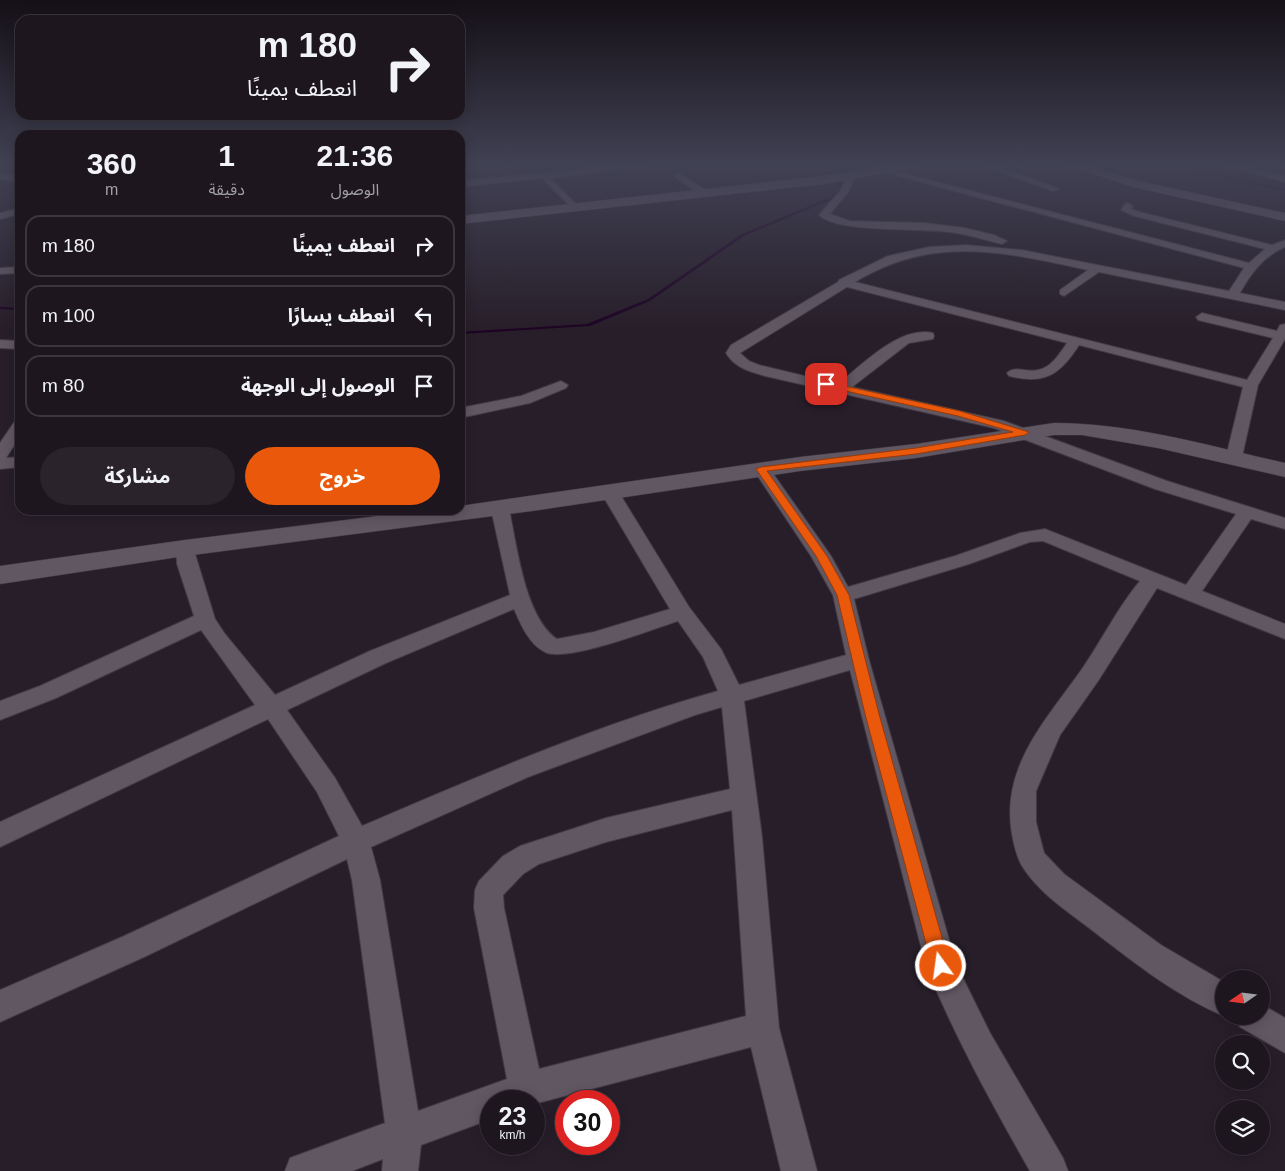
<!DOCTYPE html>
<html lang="ar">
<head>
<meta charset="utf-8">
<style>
  :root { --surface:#1d161f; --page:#2a232c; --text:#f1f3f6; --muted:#a09fa4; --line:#3b353d; --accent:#ea580c }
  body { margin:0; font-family:Arial,"Noto Sans Arabic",sans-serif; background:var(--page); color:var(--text); direction:rtl; height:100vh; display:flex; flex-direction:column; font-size:19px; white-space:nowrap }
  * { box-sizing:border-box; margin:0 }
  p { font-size:16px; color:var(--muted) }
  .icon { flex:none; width:28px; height:28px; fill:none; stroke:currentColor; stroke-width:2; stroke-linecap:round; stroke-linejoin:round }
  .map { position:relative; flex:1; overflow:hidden; direction:ltr }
  .side { position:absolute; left:15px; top:130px; width:450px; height:385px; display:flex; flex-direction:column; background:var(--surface); border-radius:15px; box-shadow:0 2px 12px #0003,0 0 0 1px var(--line); direction:rtl }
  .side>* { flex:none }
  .top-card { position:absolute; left:15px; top:15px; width:450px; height:105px; border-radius:15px; box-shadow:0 2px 12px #0003,0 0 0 1px var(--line); direction:rtl; background:#1d161f; color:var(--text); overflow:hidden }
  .needle { width:32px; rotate:256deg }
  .buttons { position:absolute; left:1215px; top:970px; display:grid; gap:10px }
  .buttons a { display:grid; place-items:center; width:55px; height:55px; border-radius:50%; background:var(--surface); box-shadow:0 2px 12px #0003,0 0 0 1px var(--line); font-size:25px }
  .speed { position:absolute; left:480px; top:1090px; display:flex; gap:10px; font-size:25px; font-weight:700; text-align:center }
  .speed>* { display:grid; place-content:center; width:65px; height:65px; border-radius:50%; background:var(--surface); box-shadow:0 2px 12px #0003,0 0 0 1px var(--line); line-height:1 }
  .speed small { font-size:12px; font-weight:400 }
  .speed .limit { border:8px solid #d22; background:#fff; color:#111 }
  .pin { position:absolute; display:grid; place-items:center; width:42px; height:42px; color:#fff; margin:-21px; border-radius:10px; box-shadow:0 2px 8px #0006 }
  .me { position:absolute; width:55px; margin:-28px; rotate:346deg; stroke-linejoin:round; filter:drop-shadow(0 0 4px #0008) }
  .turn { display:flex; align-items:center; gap:18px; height:105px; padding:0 25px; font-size:22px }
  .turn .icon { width:65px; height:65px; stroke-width:2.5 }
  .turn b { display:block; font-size:35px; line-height:42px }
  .eta { display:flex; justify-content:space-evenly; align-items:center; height:85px; text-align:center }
  .eta b { font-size:30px; font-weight:700; line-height:35px }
  .primary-button { display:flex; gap:10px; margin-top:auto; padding:10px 25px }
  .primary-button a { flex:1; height:58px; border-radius:30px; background:var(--accent); color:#fff; font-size:20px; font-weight:700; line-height:58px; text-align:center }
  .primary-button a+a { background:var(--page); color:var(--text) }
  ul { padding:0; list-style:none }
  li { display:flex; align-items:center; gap:15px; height:62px; margin:0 10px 8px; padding:0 15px; border:2px solid var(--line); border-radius:15px }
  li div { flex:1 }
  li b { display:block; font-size:19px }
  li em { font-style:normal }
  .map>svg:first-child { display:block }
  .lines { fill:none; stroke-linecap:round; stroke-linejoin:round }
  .stream { fill:#1e0324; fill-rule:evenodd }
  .street-casing { stroke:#413a43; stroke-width:2 }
  .secondary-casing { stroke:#413a43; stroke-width:1 }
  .street { fill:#615763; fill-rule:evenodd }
  .secondary { fill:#615763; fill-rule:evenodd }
  .route { fill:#ea580c; stroke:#983908 }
</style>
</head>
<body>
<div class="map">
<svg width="1285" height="1171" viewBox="0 0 1285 1171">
  <rect width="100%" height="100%" fill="#271e29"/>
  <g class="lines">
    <!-- stream -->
    <g class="stream">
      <polygon points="823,166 826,166 831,175 846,187 846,189 833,199 744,236 650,301 590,326 460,334 460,332 587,324 648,299 742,234 831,197 843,188 829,177"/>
      <polygon points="1177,166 1285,189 1285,191 1171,166"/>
      <polygon points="0,307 20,308 20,310 0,309"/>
    </g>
    <defs>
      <g id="street">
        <polygon points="613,166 645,166 550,178 580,208 575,211 542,178 460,187 460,181"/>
        <polygon points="984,166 997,166 1060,189 1053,191"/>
        <polygon points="1225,166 1241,166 1285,176 1285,182"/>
        <path d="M883 168 1249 263 1265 249 1134 216 1121 210 1125 204 1128 203 1133 206 1131 209 1140 212 1272 245 1285 240V247C1263 257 1251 273 1240 293L1285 302V310L1099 272 1064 296 1060 294V290L1088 270C1003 252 934 234 855 282L1247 380 1273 338 1198 320 1196 317 1202 313 1277 331 1280 325 1285 324V339L1258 385 1242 457 1234 462 1226 457 1243 387 1079 345C1060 375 1044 385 1009 376L1007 373C1014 365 1028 373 1038 370 1052 367 1060 353 1067 343L847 287 740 353 749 361 759 365 838 384C862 365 900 325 933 333L934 336 933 339 909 343 852 387 1004 421 1167 481 1285 518V529L1251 519 1202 591 1285 624V639L1157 588 1098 681 1060 735 1036 791V822L1044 853 1064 874 1161 945 1224 982V1016C1178 997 1136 964 1097 934 1072 914 1042 896 1024 869 1017 859 1014 845 1012 834 1000 767 1047 719 1082 669 1102 640 1118 607 1140 581L1043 541 1030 542 969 564 854 599 869 660 956 964 990 1033 1063 1158 1068 1171H1030C992 1104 955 1037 926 966L850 670 744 701 762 837 779 1028 817 1171H781L751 1047 534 1104V1101H491V1119L421 1145 418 1171H382L383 1159 352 1171H285L290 1158 385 1123 352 880 347 859 144 957 0 1022V990L122 937 339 836 317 792 268 719 0 847V822L255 705 201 630 56 698 0 720V701L40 686 194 616 177 564 176 548 178 544H192L215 619 225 634 275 695 370 651 510 595 491 509 494 505H506L509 509C517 546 525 618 557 639L594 632 670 609 600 491 603 487H615L618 491 689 607 721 649 739 685 846 655 833 595 811 556 753 469 755 465H767L831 556 848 587 955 556 1020 533 1045 529 1186 585 1236 514 1155 489 994 428 765 376C749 371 735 368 726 353L731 345 838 282 839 280 888 256 929 247 966 245 1022 250 1229 291 1244 268 883 172ZM514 609C521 625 529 644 545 652 566 663 653 629 678 621L703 657 718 691C596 725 479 776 362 826L335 778 287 710 386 663ZM722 707 730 789 606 818 520 846 503 856 479 881 475 890 474 908 507 1079 418 1111 380 880 371 847 528 777 695 715ZM732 810 746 1016 539 1069 504 908 503 895 523 874 539 864 606 842Z"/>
        <polygon points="678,172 707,191 707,195 701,195 675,177 674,175"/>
        <polygon points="0,173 20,176 20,182 0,179"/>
        <path d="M851 173 855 176 849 191 830 214 850 221 925 223 965 228 994 235 1007 241 1002 244C984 240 968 234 949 232 920 228 837 233 819 215L841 190 847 176Z"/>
        <polygon points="20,208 20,214 0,219 0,213"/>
        <polygon points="20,267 20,273 0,274 0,268"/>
        <polygon points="0,340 20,341 20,349 0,348"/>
        <polygon points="561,381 568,385 566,388 530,403 460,418 460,408 521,396"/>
        <polygon points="20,419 20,436 6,458 20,457 20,467 0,469 0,443 15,421"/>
        <polygon points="1261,1004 1285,1018 1285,1053 1240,1027 1235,1016 1261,1016"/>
      </g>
      <g id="secondary">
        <polygon points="886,166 913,166 908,169 824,184 460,224 460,216 824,176"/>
        <polygon points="1069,166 1087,166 1139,181 1285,213 1285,221 1133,187"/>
        <path d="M1054 423C1132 423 1209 446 1285 463V477L1158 448 1082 435H1054L916 458 800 471 532 511 185 556 0 584V566L185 540 426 510H460V506L800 457 916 444Z"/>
      </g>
    </defs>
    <!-- street casing -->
    <use href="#street" class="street-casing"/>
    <!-- secondary casing -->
    <use href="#secondary" class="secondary-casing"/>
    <!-- street -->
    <use href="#street" class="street"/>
    <!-- secondary -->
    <use href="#secondary" class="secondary"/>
  </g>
  <!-- sky -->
  <linearGradient id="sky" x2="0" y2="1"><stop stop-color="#151017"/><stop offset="0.5" stop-color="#414154"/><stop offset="1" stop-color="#414154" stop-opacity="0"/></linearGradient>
  <rect width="1285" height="330" fill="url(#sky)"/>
  <!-- route -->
  <polygon class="route" points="826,382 960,411 1029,432 1025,435 916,454 767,471 827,556 849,595 879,714 950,966 947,972 941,975 935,972 932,966 865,714 837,595 816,556 756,469 761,467 916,448 1013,432 958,416 823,386 823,383"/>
</svg>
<div class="buttons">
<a><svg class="needle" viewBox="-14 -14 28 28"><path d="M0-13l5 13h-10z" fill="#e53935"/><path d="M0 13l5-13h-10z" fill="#a09fa4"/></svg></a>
<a><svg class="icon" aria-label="search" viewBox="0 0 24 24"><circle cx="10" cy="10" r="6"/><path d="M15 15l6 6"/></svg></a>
<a><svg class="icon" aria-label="layers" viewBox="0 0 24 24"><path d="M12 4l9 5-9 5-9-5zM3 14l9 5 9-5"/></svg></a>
</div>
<div class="speed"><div>23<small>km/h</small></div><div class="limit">30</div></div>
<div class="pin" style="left:826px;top:384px;background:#d93025"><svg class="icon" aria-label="arrive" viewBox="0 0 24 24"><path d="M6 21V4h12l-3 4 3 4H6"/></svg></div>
<svg class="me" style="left:941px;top:966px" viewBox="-20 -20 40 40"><circle r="17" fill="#ea580c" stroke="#fff" stroke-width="3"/><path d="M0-11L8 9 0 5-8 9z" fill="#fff"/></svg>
<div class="top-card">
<div class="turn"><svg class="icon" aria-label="right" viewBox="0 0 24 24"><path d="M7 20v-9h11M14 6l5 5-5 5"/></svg><div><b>180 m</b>انعطف يمينًا</div></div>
</div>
<section class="side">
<div class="eta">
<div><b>21:36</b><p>الوصول</p></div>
<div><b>1</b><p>دقيقة</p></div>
<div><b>360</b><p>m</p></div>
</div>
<ul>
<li><svg class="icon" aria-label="right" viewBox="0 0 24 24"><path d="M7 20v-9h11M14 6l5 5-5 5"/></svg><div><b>انعطف يمينًا</b></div><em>180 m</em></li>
<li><svg class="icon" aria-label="left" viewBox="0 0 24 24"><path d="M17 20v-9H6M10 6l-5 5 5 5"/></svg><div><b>انعطف يسارًا</b></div><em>100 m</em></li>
<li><svg class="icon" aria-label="arrive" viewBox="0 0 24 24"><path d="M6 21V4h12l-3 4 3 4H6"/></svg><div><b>الوصول إلى الوجهة</b></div><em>80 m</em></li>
</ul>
<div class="primary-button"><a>خروج</a><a>مشاركة</a></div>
</section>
</div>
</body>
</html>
